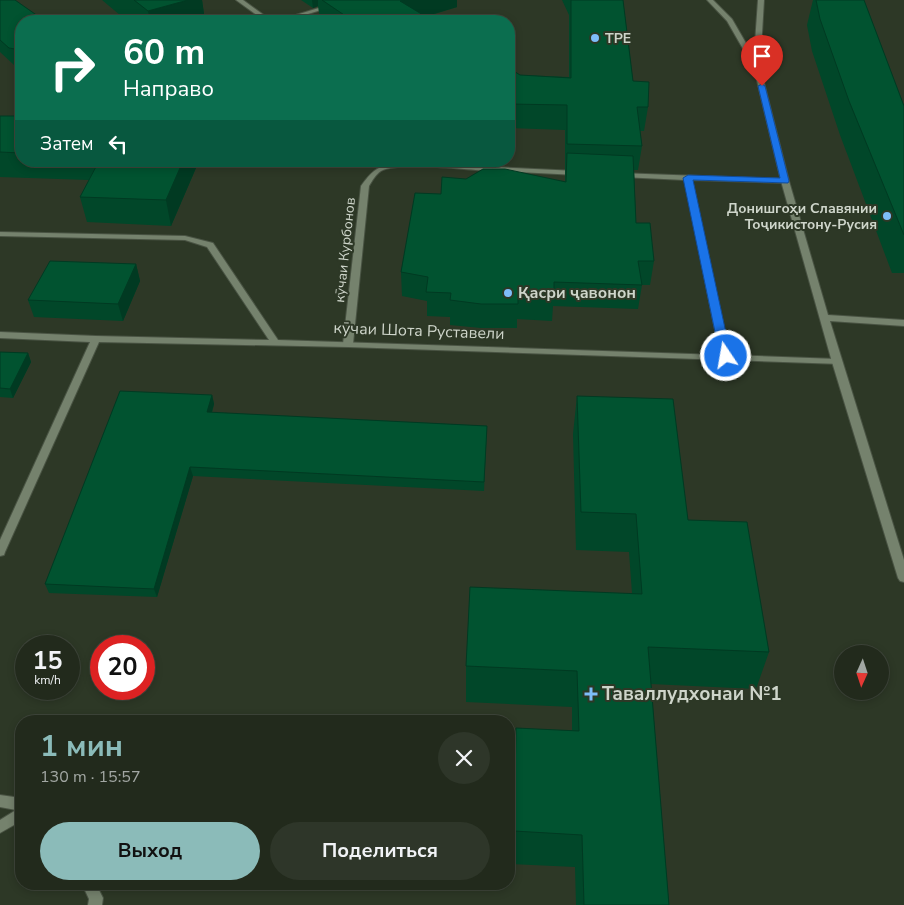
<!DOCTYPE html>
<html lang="ru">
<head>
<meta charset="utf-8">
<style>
  :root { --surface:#222a1c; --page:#2e3629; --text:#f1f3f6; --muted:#a2a7a3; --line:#3f463b; --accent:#8bbbb9 }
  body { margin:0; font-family:"Nunito Sans",sans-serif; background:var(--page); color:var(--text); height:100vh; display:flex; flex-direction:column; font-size:19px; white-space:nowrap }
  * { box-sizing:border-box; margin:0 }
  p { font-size:16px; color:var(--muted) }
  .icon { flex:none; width:28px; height:28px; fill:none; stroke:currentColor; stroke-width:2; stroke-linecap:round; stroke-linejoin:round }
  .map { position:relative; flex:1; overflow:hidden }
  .drawer { position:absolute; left:15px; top:715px; width:500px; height:175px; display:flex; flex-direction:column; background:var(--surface); border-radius:20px; box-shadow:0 2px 8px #0003,0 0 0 1px var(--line) }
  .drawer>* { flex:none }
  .guide { position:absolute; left:15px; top:15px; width:500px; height:152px; border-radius:20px; box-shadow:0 2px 8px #0003,0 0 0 1px var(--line); background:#0b6e4f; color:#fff; overflow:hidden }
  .needle { width:32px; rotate:183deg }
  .fabs { position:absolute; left:834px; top:645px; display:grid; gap:10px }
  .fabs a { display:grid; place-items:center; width:55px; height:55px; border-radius:50%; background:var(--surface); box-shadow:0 2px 8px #0003,0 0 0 1px var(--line); font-size:25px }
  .speed { position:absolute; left:15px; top:635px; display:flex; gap:10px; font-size:25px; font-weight:700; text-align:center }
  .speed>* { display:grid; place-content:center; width:65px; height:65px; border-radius:50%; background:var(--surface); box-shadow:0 2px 8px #0003,0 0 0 1px var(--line); line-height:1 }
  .speed small { font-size:12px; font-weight:400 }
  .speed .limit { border:8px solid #d22; background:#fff; color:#111 }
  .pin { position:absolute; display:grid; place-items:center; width:42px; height:42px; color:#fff; margin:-51px -21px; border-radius:50% 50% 50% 0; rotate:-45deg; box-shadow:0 0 5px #0007 }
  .pin .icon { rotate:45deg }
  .me { position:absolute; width:55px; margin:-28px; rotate:348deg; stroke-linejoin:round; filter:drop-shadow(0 0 4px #0008) }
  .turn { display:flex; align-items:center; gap:18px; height:105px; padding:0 25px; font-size:22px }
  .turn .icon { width:65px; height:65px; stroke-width:2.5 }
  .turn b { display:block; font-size:35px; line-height:42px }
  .then { display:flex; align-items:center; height:48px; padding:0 25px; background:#0003; gap:10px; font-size:19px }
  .round { display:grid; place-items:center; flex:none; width:52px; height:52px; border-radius:26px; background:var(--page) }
  .overview { display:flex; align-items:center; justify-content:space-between; height:85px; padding:0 25px }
  h1 { font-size:30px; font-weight:700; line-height:38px; color:var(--accent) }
  .cta { display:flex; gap:10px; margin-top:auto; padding:10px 25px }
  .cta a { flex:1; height:58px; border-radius:30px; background:var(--accent); color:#111; font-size:20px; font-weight:700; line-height:58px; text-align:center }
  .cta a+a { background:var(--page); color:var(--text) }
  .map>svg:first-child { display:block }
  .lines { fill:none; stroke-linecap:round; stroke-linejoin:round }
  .service-casing { stroke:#495343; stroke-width:2 }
  .minor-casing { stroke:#495343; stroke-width:2 }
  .tertiary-casing { stroke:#495343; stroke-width:2 }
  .service { fill:#75826d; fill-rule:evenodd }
  .minor { fill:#75826d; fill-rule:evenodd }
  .tertiary { fill:#75826d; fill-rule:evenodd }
  .wall { fill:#014729 }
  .shaded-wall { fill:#013a22 }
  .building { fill:#015330; stroke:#013a22 }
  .route { fill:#1a73e8; stroke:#114b97 }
  .poi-dot { fill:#7ebdf9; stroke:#2d3826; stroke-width:2 }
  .labels { text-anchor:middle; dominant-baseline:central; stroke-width:4; stroke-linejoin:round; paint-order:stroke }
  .far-poi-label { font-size:14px; font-weight:bold; fill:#ced5ca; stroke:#2d3826; text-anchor:start }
  .far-street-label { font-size:14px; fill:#ced5ca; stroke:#2d3826 }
  .poi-label { font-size:16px; font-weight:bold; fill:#ced5ca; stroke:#2d3826; text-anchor:start }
  .street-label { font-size:16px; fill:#ced5ca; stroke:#2d3826 }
  .near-poi-label { font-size:19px; font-weight:bold; fill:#ced5ca; stroke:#2d3826; text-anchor:start }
</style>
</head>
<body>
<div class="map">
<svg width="904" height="905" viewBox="0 0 904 905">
  <rect width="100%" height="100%" fill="#2d3826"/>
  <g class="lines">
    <defs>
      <g id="service">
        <polygon points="493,167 577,171 581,173 577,175 496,171 492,169"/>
        <polygon points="618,173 788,179 788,183 785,183 692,180 729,355 837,359 842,362 840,364 348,347 99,342 5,552 4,555 0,556 0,540 90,342 0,338 0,332 96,336 269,340 207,247 185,240 0,236 0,232 185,236 213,243 278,340 720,355 685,180 621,177 617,175"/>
        <polygon points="0,795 21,798 21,821 0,833 0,820 16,810 0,807"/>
        <polygon points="82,884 96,884 103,898 102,905 88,905 89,899"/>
      </g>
      <g id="minor">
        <polygon points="236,0 243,0 272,21 265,21"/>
        <polygon points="345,0 354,0 285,21 276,21"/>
        <path d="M402 163 490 167 494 169 490 171C467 170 399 161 381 171 376 174 372 181 369 186L353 344 348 347 345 346 343 344 361 186C374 168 380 165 402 163Z"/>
      </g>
      <polygon id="tertiary" points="707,0 713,0 732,19 754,57 758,0 764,0 760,67 789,181 828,315 904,320 904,326 830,321 904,560 904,582 900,581 898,578 832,362 781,181 754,68 727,21"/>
    </defs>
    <!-- service casing -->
    <use href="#service" class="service-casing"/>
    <!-- minor casing -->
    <use href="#minor" class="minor-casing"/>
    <!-- tertiary casing -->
    <use href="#tertiary" class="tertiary-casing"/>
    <!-- service -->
    <use href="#service" class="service"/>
    <!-- minor -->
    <use href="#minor" class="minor"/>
    <!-- tertiary -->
    <use href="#tertiary" class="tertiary"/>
  </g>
  <!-- wall -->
  <g class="wall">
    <polygon points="0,0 21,21 21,66 14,65 0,52"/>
    <polygon points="102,0 202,0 205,21 127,21"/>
    <polygon points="301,0 457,0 457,7 425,17 433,21 322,21 320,20 318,6 313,8"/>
    <polygon points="562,0 623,0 633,81 648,107 644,131 640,131 642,146 638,170 634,170 636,223 654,261 650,285 642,285 638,309 553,306 552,321 517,319 517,328 481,328 450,325 450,317 427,316 427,301 402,296 401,272 441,194 466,179 565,181 565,130 509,128 509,68 520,75 569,77 569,15"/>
    <polygon points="813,0 864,0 904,106 904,273 892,273 840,135 812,51 807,25"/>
    <polygon points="0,116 21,116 21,161 199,161 171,226 87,222 80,197 89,180 0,177"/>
    <polygon points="136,264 140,281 123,321 34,317 28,300"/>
    <polygon points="0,352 28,353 31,362 13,398 0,397"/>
    <polygon points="212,395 214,404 212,413 487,426 484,491 193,476 157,597 49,593 45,584"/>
    <polygon points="577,396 688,520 769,652 756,689 651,684 669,905 576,905 575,867 511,864 513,763 516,728 572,731 572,707 466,702 466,666 632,593 629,552 576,550 573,434"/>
  </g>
  <!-- shaded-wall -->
  <g class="shaded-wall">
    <polygon points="188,0 202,0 205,21 150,21 148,11"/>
    <polygon points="312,0 318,0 318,6 313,8"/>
    <polygon points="405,0 457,0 457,7 410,21 400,1"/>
    <polygon points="183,161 199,161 171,226 166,200"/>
    <polygon points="136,264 140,281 123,321 118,304"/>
    <polygon points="28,353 31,362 13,398 10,389"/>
    <polygon points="212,395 214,404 209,421 207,412"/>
    <polygon points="190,467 193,476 157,597 154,589"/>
  </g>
  <!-- building -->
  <g class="building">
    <polygon points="0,0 15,0 45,21 21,21 21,50 9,48 0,40"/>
    <polygon points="134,0 188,0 148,11"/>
    <polygon points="322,0 405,0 400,1 433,21 353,21"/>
    <polygon points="571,0 623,0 633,81 649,82 648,107 637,107 642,146 567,144 567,105 509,104 509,68 520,75 571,78"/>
    <polygon points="816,0 864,0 904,106 904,235 849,101 820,19"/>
    <polygon points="0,116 21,116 21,153 0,152"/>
    <polygon points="567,153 633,156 636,223 650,223 654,261 638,261 642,285 554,282 554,297 518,295 518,304 481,304 450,300 451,293 426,292 428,277 401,272 415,193 441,194 442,177 466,179 483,169 505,169 566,182"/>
    <polygon points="99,161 183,161 166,200 80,197"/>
    <polygon points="50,261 136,264 118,304 28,300"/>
    <polygon points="0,352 28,353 10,389 0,388"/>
    <polygon points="120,391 212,395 207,412 487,426 484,482 190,467 154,589 45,584"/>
    <polygon points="577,396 673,399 688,520 747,522 769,652 648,647 669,905 584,905 582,835 514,831 516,728 579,731 577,671 466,666 470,587 642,594 636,514 581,512"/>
  </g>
  <!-- route -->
  <polygon class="route" points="762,84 765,86 789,181 788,183 693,180 731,356 726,360 720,356 683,178 688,175 780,178 758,86"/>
  <!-- markers -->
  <g class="poi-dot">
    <circle cx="595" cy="38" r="5"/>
    <circle cx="887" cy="216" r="5"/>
    <circle cx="508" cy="293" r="5"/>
    <path d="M588.5 686.5h5v5h5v5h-5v5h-5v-5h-5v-5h5z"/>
  </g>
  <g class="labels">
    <!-- far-poi labels -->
    <g class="far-poi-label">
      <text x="605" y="38">TPE</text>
      <text x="877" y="208" text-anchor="end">Донишгоҳи Славянии<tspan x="877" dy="16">Тоҷикистону-Русия</tspan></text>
    </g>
    <!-- far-street labels -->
    <g class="far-street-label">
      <text transform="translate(345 250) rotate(-84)">кӯчаи Курбонов</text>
    </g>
    <!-- poi labels -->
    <g class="poi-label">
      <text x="518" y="293">Қасри ҷавонон</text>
    </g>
    <!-- street labels -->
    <g class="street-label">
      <text transform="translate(419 331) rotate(2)">кӯчаи Шота Руставели</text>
    </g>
    <!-- near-poi labels -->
    <g class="near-poi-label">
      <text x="602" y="694">Таваллудхонаи №1</text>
    </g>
  </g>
</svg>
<div class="fabs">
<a><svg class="needle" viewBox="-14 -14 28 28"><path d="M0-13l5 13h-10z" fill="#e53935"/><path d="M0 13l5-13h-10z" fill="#a2a7a3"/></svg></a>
</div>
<div class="speed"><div>15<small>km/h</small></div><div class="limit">20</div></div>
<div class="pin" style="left:762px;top:86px;background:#d93025"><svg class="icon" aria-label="arrive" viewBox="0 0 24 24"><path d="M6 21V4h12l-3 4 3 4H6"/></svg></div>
<svg class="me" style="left:726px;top:356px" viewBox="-20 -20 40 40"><circle r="17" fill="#1a73e8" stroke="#fff" stroke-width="3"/><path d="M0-11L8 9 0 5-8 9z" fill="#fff"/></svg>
<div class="guide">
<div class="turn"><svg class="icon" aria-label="right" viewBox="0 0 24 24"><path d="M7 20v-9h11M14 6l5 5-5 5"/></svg><div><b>60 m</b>Направо</div></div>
<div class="then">Затем<svg class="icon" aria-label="left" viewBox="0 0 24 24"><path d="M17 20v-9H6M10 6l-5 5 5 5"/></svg></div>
</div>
<section class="drawer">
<div class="overview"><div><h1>1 мин</h1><p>130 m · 15:57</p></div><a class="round"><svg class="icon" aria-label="close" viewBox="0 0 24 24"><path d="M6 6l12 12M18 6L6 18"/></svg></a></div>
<div class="cta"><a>Выход</a><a>Поделиться</a></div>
</section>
</div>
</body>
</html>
